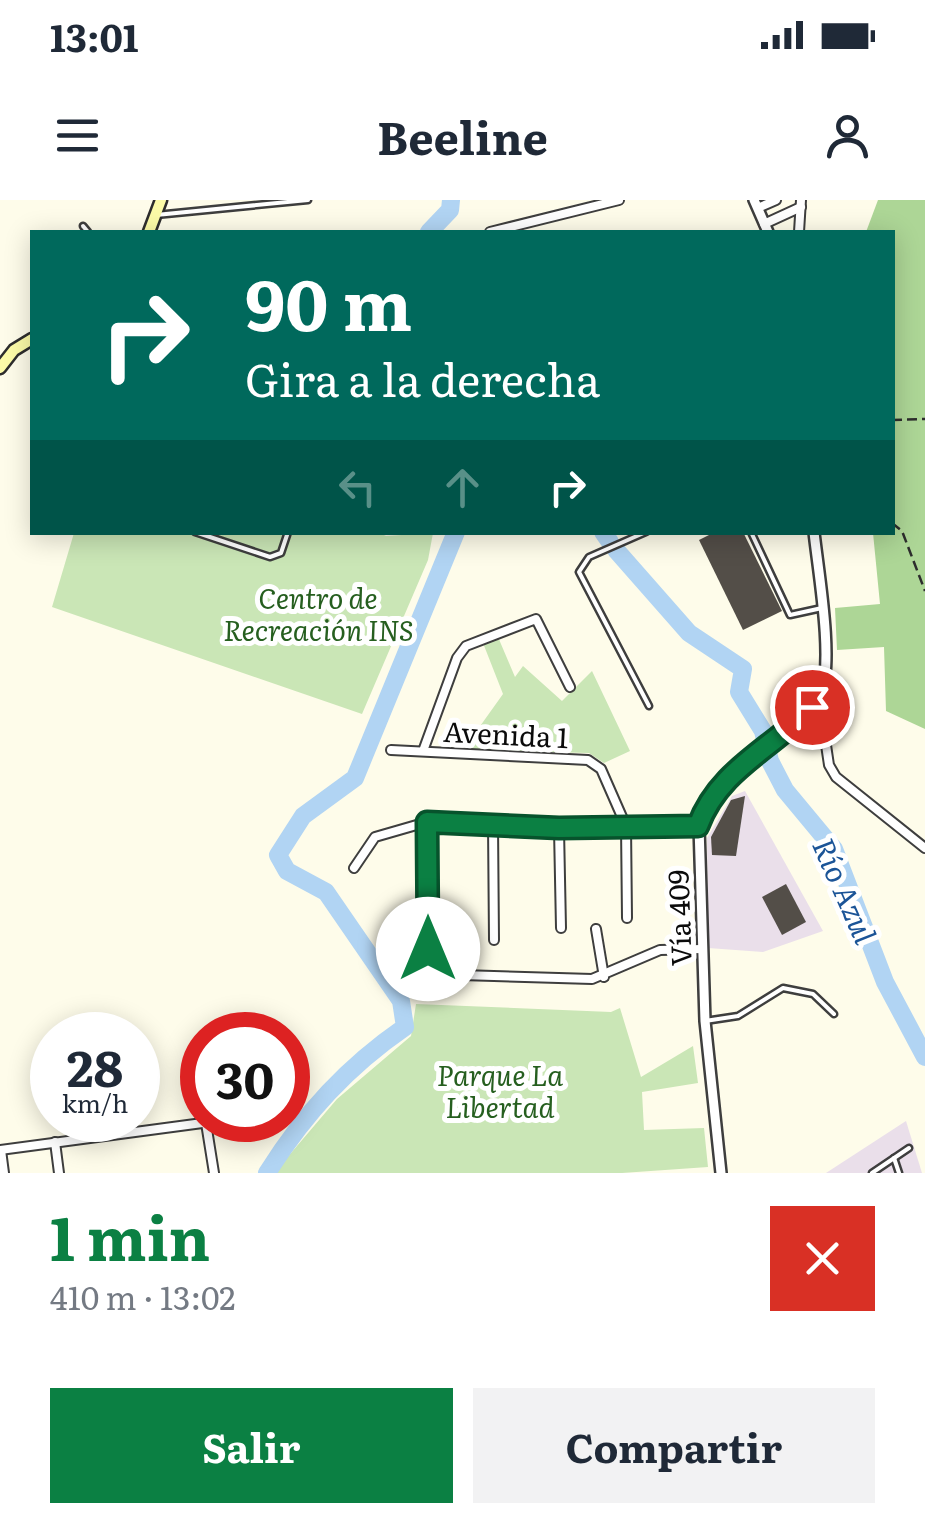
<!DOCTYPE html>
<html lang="es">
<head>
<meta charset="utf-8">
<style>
  :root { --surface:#fff; --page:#f2f2f3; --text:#1f2937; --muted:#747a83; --accent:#0b8043 }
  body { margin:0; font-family:Literata,serif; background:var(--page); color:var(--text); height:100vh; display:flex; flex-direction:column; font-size:38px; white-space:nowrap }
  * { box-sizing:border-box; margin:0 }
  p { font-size:32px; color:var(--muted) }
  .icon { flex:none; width:55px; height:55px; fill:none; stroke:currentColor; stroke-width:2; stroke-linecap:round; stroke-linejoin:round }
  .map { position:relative; height:973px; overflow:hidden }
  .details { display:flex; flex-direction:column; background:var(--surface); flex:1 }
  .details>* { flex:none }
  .top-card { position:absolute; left:30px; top:30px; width:865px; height:305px; border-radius:0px; box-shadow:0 5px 25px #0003; background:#00695c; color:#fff; overflow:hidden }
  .speed { position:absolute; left:30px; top:812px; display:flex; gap:20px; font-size:50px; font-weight:700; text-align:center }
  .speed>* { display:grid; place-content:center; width:130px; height:130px; border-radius:50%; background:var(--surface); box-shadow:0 5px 25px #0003; line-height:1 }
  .speed small { font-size:25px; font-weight:400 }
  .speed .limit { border:15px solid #d22; background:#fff; color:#111 }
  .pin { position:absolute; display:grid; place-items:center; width:85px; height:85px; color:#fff; margin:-42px; border:5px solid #fff; border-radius:50%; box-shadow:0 2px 10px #0007 }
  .me { position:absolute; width:110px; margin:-55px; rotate:0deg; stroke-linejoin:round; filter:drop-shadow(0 0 8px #0008) }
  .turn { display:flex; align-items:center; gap:35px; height:210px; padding:0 50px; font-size:45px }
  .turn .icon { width:130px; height:130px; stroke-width:2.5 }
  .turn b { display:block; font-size:70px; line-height:85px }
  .lanes { display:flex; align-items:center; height:95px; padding:0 50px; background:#0003; justify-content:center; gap:50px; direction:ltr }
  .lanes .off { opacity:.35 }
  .round { display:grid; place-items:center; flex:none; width:105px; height:105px; border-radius:0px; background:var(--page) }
  .overview { display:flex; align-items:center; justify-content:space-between; height:170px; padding:0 50px }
  h1 { font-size:60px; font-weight:700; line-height:75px; color:var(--accent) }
  .action { display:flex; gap:20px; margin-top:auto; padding:20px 50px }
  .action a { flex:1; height:115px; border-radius:0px; background:var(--accent); color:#fff; font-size:40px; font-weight:700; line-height:115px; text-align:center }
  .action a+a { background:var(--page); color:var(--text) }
  .status { display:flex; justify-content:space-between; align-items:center; height:70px; padding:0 50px; background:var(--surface); direction:ltr }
  .status svg { height:28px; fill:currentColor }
  header { display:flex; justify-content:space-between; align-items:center; height:130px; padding:0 50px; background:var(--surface); font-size:45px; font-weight:700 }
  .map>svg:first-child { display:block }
  .industrial { fill:#eadfea }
  .green { fill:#cae6b6 }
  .forest { fill:#add696 }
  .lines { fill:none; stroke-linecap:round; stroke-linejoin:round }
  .river { stroke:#b1d4f3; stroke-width:18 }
  .building { fill:#534e48 }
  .service-casing { stroke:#3e3e3e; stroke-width:9 }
  .minor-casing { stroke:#3e3e3e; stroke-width:12 }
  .tertiary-casing { stroke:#3e3e3e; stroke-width:14 }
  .secondary-casing { stroke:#2d2d2d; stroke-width:15 }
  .path { stroke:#2d2d2d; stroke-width:2.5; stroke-dasharray:10 5; stroke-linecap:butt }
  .service { stroke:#fff; stroke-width:4 }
  .minor { stroke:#fff; stroke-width:8 }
  .tertiary { stroke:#fff; stroke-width:9 }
  .secondary { stroke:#fcfba8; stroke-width:10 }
  .route-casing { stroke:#07532c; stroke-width:25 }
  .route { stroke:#0b8043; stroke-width:18 }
  .labels { text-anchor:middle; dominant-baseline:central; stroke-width:10; stroke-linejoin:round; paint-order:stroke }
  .park-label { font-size:28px; font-style:italic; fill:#265f1f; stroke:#fff }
  .street-label { font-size:28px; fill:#0b0b0b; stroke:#fff }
  .water-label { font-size:30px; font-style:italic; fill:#1b5497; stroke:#fff }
</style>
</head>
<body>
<div class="status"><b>13:01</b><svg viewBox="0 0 49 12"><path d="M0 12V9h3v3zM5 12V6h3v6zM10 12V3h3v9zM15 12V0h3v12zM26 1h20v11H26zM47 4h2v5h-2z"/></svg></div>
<header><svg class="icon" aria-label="menu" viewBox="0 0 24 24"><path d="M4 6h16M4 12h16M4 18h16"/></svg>Beeline<svg class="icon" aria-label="person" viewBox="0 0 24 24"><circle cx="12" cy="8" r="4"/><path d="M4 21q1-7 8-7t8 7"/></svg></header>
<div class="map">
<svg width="925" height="973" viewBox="0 0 925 973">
  <rect width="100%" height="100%" fill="#fefcea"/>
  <!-- industrial -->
  <g class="industrial">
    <polygon points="745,591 823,731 763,752 708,748 707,638 732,596"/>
    <polygon points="906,921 922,973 826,973"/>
  </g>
  <!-- green -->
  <g class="green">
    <polygon points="378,332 386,336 433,333 428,360 362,514 52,407 74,333"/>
    <polygon points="498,437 515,477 523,466 562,501 592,471 630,551 604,563 589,553 463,550 503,494 483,443"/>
    <polygon points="416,804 611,812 620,808 641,877 693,846 698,883 642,892 644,930 704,928 708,967 622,973 274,973 337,899 411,836"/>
  </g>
  <!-- forest -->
  <polygon class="forest" points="878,0 925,0 925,529 886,511 884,447 837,450 835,408 880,404 873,333 892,332 892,32 866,32"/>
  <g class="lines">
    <!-- river -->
    <g class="river">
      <polyline points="429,32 450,10 451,0"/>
      <polyline points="603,332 610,342"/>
      <polyline points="616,350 689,433 743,469 739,492 763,531 770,561 785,590 834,649 885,782 925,857"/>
      <path d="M267 973C305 913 347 867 405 827L401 801 326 692 287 671 278 655 303 616 355 578 456 332"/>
    </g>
  </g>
  <!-- building -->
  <g class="building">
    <polygon points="715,332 743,332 782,411 743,430 699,340"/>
    <polygon points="745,596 736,656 712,655 711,637 731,600"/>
    <polygon points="786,684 806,722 782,735 762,697"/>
  </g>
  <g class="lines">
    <defs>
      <g id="service">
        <polyline points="156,15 308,0"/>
        <polyline points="83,26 88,32"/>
        <polyline points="195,332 270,357 281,353 288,332"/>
        <polyline points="646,332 589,357 579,372 649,506"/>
        <polyline points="751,332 790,415 822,408"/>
        <polyline points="705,821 738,816 783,788 813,794 834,814"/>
        <polyline points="894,958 899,973"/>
        <polyline points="872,973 909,948"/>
      </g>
      <g id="minor">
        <polyline points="758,8 776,0"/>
        <polyline points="764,24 801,7"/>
        <polyline points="490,32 619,0"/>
        <polyline points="799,32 801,0"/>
        <polyline points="819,498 829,565 836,577 925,648"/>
        <polyline points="391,550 588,560 601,569 626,626 699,626"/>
        <polyline points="423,551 457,458 466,446 536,419 570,487"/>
        <polyline points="427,622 428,749"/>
        <polyline points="493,625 494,740"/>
        <polyline points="559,629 561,728"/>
        <polyline points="354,668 375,637 427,622 559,629 626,626 627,718"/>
        <polyline points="596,729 604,777"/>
        <polyline points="429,774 592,779 660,750 702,749"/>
        <polyline points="206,923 214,973"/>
        <polyline points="55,942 59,973"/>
        <polyline points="0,950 225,920"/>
        <polyline points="1,950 4,973"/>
      </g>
      <g id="tertiary">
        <polyline points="754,0 768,32"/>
        <path d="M721 973 705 821 699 626C723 555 800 543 821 493 834 460 818 370 814 332"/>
      </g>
      <g id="secondary">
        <polyline points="149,32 161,0"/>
        <polyline points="0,168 14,150 32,139"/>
      </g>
    </defs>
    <!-- service casing -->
    <use href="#service" class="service-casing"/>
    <!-- minor casing -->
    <use href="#minor" class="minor-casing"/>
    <!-- tertiary casing -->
    <use href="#tertiary" class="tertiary-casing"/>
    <!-- secondary casing -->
    <use href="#secondary" class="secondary-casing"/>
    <!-- path -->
    <g class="path">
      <polyline points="892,220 925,219"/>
      <polyline points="892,323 902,331 925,391"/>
    </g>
    <!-- service -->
    <use href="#service" class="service"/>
    <!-- minor -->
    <use href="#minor" class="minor"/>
    <!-- tertiary -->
    <use href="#tertiary" class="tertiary"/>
    <!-- secondary -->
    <use href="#secondary" class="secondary"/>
  </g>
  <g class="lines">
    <defs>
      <path id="route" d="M428 749 427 622 559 628 698 626C719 569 772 549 812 507"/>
    </defs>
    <!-- route casing -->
    <use href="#route" class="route-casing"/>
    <!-- route -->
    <use href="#route" class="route"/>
  </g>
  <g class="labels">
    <!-- park labels -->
    <g class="park-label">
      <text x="318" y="397">Centro de<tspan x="318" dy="32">Recreación INS</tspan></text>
      <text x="500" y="874">Parque La<tspan x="500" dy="32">Libertad</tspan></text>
    </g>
    <!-- street labels -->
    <g class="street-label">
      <text transform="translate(506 533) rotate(3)">Avenida 1</text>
      <text transform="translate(678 718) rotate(-92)">Vía 409</text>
    </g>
    <!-- water labels -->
    <g class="water-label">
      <text transform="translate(846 690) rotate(66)">Río Azul</text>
    </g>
  </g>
</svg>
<div class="speed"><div>28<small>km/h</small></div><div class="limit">30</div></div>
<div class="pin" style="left:812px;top:507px;background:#d93025"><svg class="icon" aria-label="arrive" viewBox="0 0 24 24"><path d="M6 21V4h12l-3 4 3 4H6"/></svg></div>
<svg class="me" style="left:428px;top:749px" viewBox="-20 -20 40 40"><circle r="19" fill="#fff"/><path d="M0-13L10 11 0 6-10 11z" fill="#0b8043"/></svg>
<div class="top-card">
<div class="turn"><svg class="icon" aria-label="right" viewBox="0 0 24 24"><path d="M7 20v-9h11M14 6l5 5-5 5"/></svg><div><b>90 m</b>Gira a la derecha</div></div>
<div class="lanes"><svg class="icon off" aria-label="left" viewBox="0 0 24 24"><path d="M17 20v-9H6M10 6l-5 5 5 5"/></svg><svg class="icon off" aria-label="ahead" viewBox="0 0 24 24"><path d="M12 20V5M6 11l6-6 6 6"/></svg><svg class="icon" aria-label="right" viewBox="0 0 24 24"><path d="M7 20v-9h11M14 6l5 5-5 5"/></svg></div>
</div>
</div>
<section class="details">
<div class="overview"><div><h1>1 min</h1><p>410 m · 13:02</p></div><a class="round" style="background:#d93025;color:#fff"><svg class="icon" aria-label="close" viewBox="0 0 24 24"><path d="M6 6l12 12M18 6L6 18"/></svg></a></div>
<div class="action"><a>Salir</a><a>Compartir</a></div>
</section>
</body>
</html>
